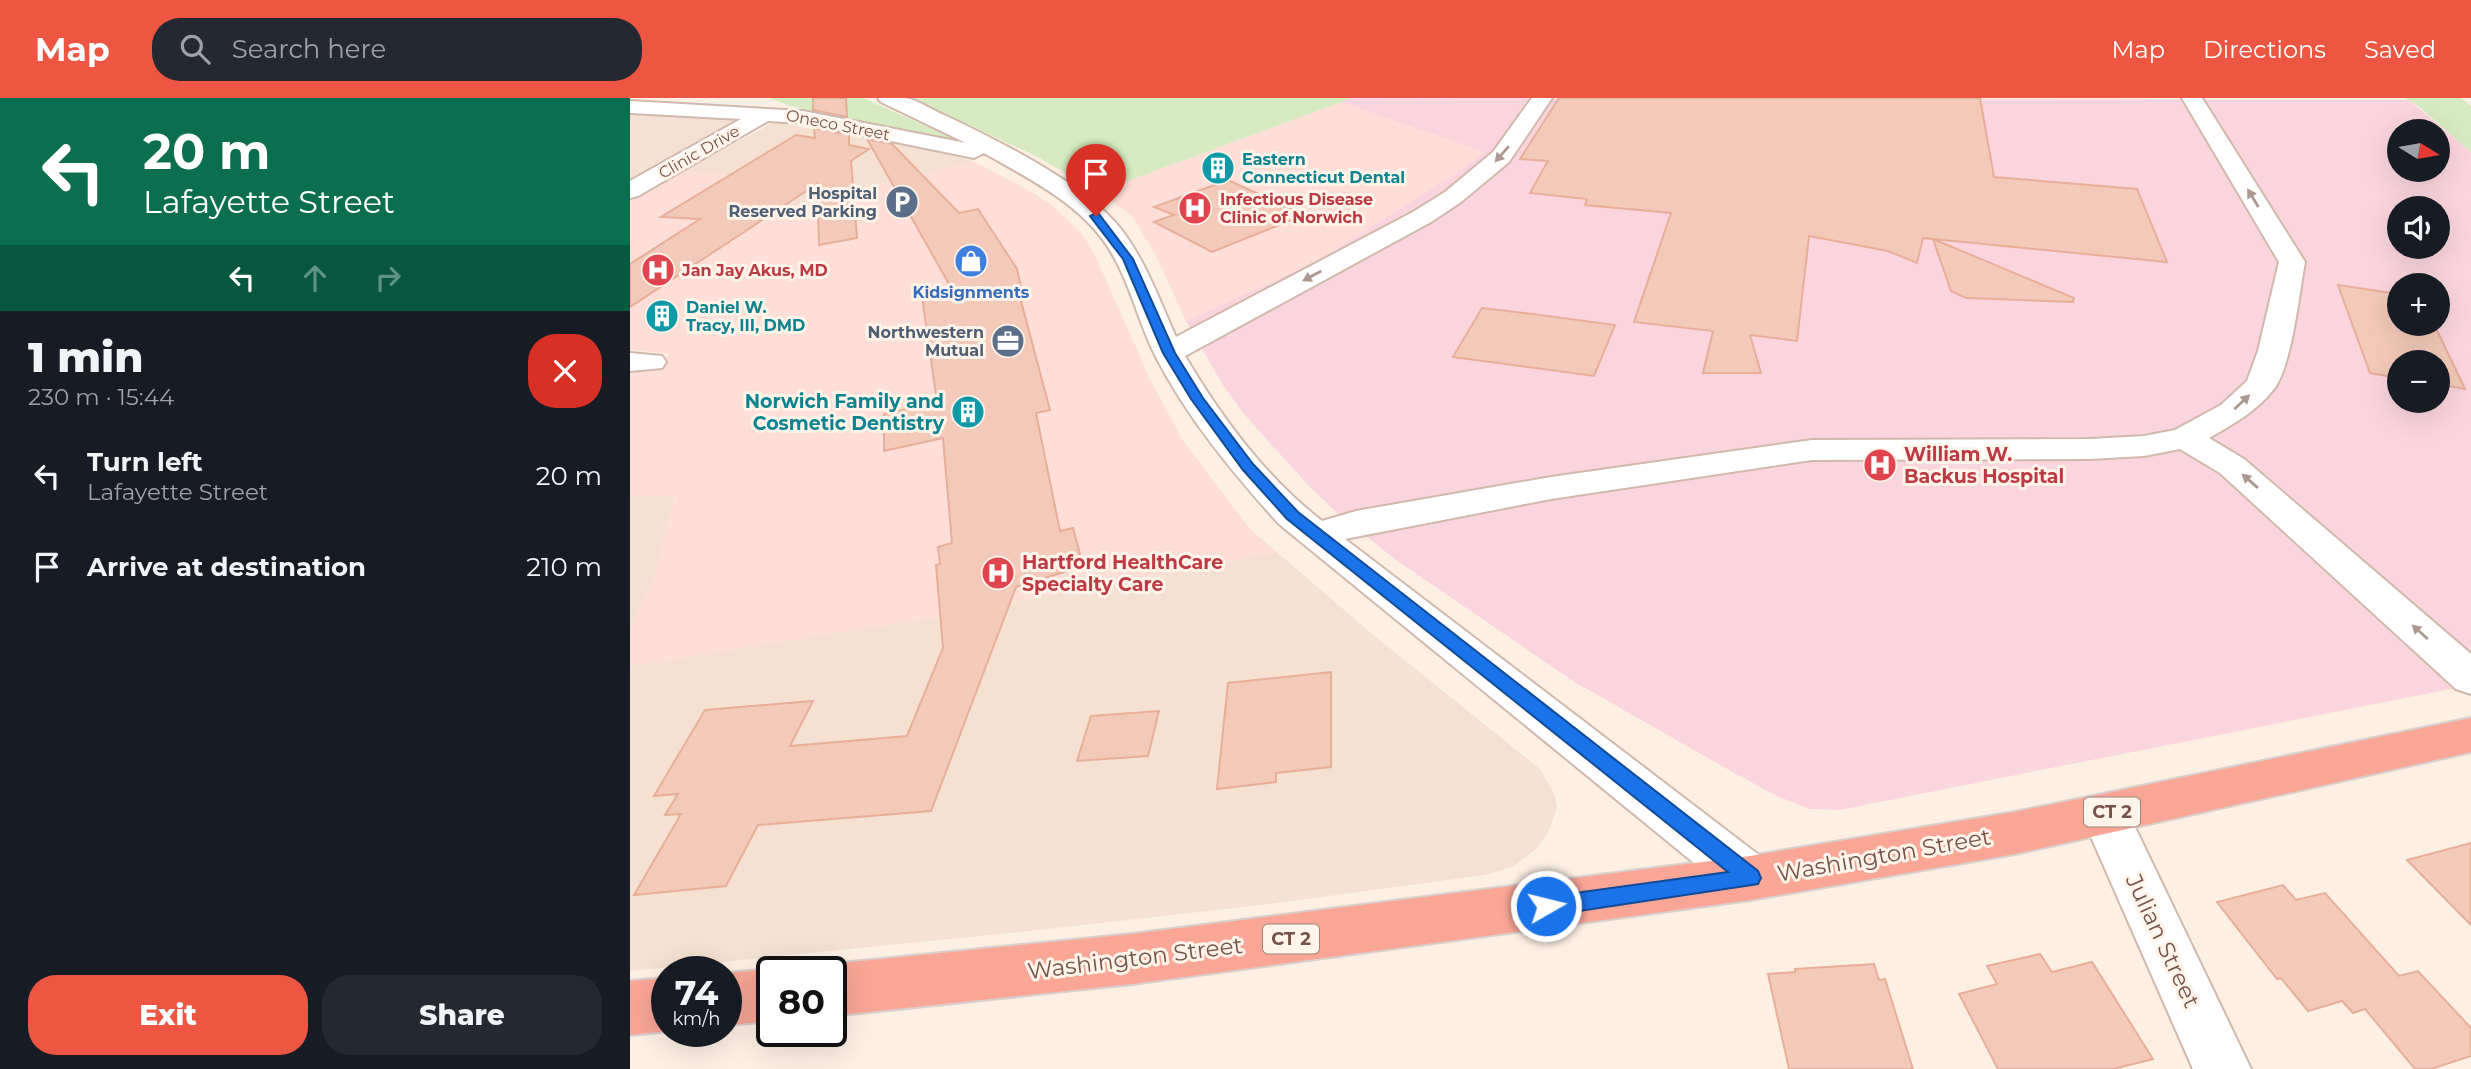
<!DOCTYPE html>
<html lang="en">
<head>
<meta charset="utf-8">
<style>
  :root { --surface:#171b24; --page:#242831; --text:#f1f3f6; --muted:#9ea1a6; --accent:#ec5643 }
  body { margin:0; font-family:Montserrat,sans-serif; background:var(--page); color:var(--text); height:100vh; display:flex; flex-direction:column; font-size:26px; white-space:nowrap }
  * { box-sizing:border-box; margin:0 }
  p { font-size:23px; color:var(--muted) }
  .icon { flex:none; width:38px; height:38px; fill:none; stroke:currentColor; stroke-width:2; stroke-linecap:round; stroke-linejoin:round }
  .map { position:relative; flex:1; overflow:hidden }
  .sheet { display:flex; flex-direction:column; background:var(--surface); width:630px }
  .sheet>* { flex:none }
  .top-card { background:#0b6e4f; color:#fff; overflow:hidden }
  .needle { width:46px; rotate:101deg }
  .fabs { position:absolute; left:1757px; top:21px; display:grid; gap:14px }
  .fabs a { display:grid; place-items:center; width:63px; height:63px; border-radius:50%; background:var(--surface); box-shadow:0 7px 28px #0002; font-size:35px }
  .speed { position:absolute; left:21px; top:858px; display:flex; gap:14px; font-size:35px; font-weight:700; text-align:center }
  .speed>* { display:grid; place-content:center; width:91px; height:91px; border-radius:50%; background:var(--surface); box-shadow:0 7px 28px #0002; line-height:1 }
  .speed small { font-size:18px; font-weight:400 }
  .speed .limit { border:4px solid #111; border-radius:10px; background:#fff; color:#111 }
  .pin { position:absolute; display:grid; place-items:center; width:60px; height:60px; color:#fff; margin:-72px -30px; border-radius:50% 50% 50% 0; rotate:-45deg; box-shadow:0 0 7px #0007 }
  .pin .icon { rotate:45deg }
  .me { position:absolute; width:77px; margin:-38px; rotate:82deg; stroke-linejoin:round; filter:drop-shadow(0 0 5px #0008) }
  .turn { display:flex; align-items:center; gap:24px; height:147px; padding:0 28px; font-size:32px }
  .turn .icon { width:91px; height:91px; stroke-width:2.5 }
  .turn b { display:block; font-size:49px; line-height:60px }
  .lanes { display:flex; align-items:center; height:66px; padding:0 28px; background:#0003; justify-content:center; gap:35px; direction:ltr }
  .lanes .off { opacity:.35 }
  .round { display:grid; place-items:center; flex:none; width:74px; height:74px; border-radius:28px; background:var(--page) }
  .head { display:flex; align-items:center; justify-content:space-between; height:119px; padding:0 28px }
  h1 { font-size:42px; font-weight:800; line-height:52px }
  .button { display:flex; gap:14px; margin-top:auto; padding:14px 28px }
  .button a { flex:1; height:80px; border-radius:28px; background:var(--accent); color:#fff; font-size:28px; font-weight:800; line-height:80px; text-align:center }
  .button a+a { background:var(--page); color:var(--text) }
  ul { padding:0; list-style:none }
  li { display:flex; align-items:center; gap:21px; height:91px; padding:0 28px }
  li div { flex:1 }
  li b { display:block; font-size:26px }
  li em { font-style:normal }
  header { display:flex; align-items:center; gap:42px; box-sizing:border-box; height:98px; padding:0 35px; background:var(--accent); color:#fff }
  header strong { font-size:33px }
  nav { display:flex; gap:38px; margin-inline-start:auto; font-size:24px }
  .search { width:490px; height:63px; background:var(--page); display:flex; align-items:center; gap:18px; box-sizing:border-box; padding:0 24px; border-radius:28px; color:var(--muted); font-size:26px }
  main { display:flex; flex:1; min-height:0 }
  .map>svg:first-child { display:block }
  .residential { fill:#f5e1d1 }
  .commercial { fill:#feded6 }
  .medical { fill:#fbd5de; fill-rule:evenodd }
  .green { fill:#d6ebc1 }
  .building { fill:#f3cab9; stroke:#e7ae99; stroke-width:2 }
  .lines { fill:none; stroke-linecap:round; stroke-linejoin:round }
  .minor-casing { stroke:#d1b8ac; stroke-width:4 }
  .highway-casing { stroke:#d9cfcc; stroke-width:4 }
  .minor { fill:#fff; fill-rule:evenodd }
  .highway { fill:#faa697; fill-rule:evenodd }
  .oneway { fill:#ad9891 }
  .route { fill:#1a73e8; stroke:#114b97; stroke-width:2 }
  .labels { text-anchor:middle; dominant-baseline:central; stroke-width:6; stroke-linejoin:round; paint-order:stroke }
  .far-street-label { font-size:16px; fill:#765348; stroke:#fff4ea }
  .far-culture-label { font-size:16px; font-weight:bold; fill:#0d838f; stroke:#fff4ea; text-anchor:start }
  .far-service-label { font-size:16px; font-weight:bold; fill:#4e5e75; stroke:#fff4ea; text-anchor:end }
  .far-health-label { font-size:16px; font-weight:bold; fill:#be3a42; stroke:#fff4ea; text-anchor:start }
  .far-shop-label { font-size:16px; font-weight:bold; fill:#366cbe; stroke:#fff4ea }
  .shield { fill:#fff4ea; stroke:#9f8379; stroke-width:2 }
  .shield-label { font-size:18px; font-weight:bold; fill:#765348 }
  .culture-label { font-size:19px; font-weight:bold; fill:#0d838f; stroke:#fff4ea; text-anchor:end }
  .health-label { font-size:19px; font-weight:bold; fill:#be3a42; stroke:#fff4ea; text-anchor:start }
  .near-street-label { font-size:23px; fill:#765348; stroke:#fff4ea }
</style>
</head>
<body>
<header>
<strong>Map</strong>
<div class="search"><svg class="icon" aria-label="search" viewBox="0 0 24 24"><circle cx="10" cy="10" r="6"/><path d="M15 15l6 6"/></svg>Search here</div>
<nav><a>Map</a><a>Directions</a><a>Saved</a></nav>
</header>
<main>
<section class="sheet">
<div class="top-card">
<div class="turn"><svg class="icon" aria-label="left" viewBox="0 0 24 24"><path d="M17 20v-9H6M10 6l-5 5 5 5"/></svg><div><b>20 m</b>Lafayette Street</div></div>
<div class="lanes"><svg class="icon" aria-label="left" viewBox="0 0 24 24"><path d="M17 20v-9H6M10 6l-5 5 5 5"/></svg><svg class="icon off" aria-label="ahead" viewBox="0 0 24 24"><path d="M12 20V5M6 11l6-6 6 6"/></svg><svg class="icon off" aria-label="right" viewBox="0 0 24 24"><path d="M7 20v-9h11M14 6l5 5-5 5"/></svg></div>
</div>
<div class="head"><div><h1>1 min</h1><p>230 m · 15:44</p></div><a class="round" style="background:#d93025;color:#fff"><svg class="icon" aria-label="close" viewBox="0 0 24 24"><path d="M6 6l12 12M18 6L6 18"/></svg></a></div>
<ul>
<li><svg class="icon" aria-label="left" viewBox="0 0 24 24"><path d="M17 20v-9H6M10 6l-5 5 5 5"/></svg><div><b>Turn left</b><p>Lafayette Street</p></div><em>20 m</em></li>
<li><svg class="icon" aria-label="arrive" viewBox="0 0 24 24"><path d="M6 21V4h12l-3 4 3 4H6"/></svg><div><b>Arrive at destination</b></div><em>210 m</em></li>
</ul>
<div class="button"><a>Exit</a><a>Share</a></div>
</section>
<div class="map">
<svg width="1841" height="971" viewBox="0 0 1841 971">
  <rect width="100%" height="100%" fill="#fdf0e3"/>
  <!-- residential -->
  <g class="residential">
    <polygon points="0,14 111,21 0,81"/>
    <polygon points="144,24 290,50 343,63 154,110 160,81 51,74"/>
    <polygon points="0,397 46,397 22,486 0,532"/>
    <polygon points="647,454 736,531 910,671 925,698 927,710 918,735 905,752 884,768 855,777 640,806 391,834 0,873 0,568 317,517"/>
  </g>
  <!-- commercial -->
  <g class="commercial">
    <polygon points="711,4 855,54 828,74 685,164 556,223 525,156 502,118 468,94"/>
    <polygon points="343,63 402,94 423,108 451,135 463,153 521,283 552,341 620,431 647,454 317,517 0,568 0,532 22,486 46,398 0,397 0,276 24,270 40,256 0,252 0,103 51,74 160,81 155,110"/>
  </g>
  <!-- medical -->
  <path class="medical" d="M722 0 1779 2 1841 54V587L1209 712 1180 711 1147 698 1106 676 943 583 766 462 706 414 676 385 614 316 593 287 556 223 685 164 828 74 854 54 711 4ZM1769 33H1808V72H1769ZM1769 110H1808V149H1769ZM1769 187H1808V226H1769ZM1769 264H1808V303H1769Z"/>
  <!-- green -->
  <g class="green">
    <polygon points="139,0 233,0 323,40 315,41 160,8"/>
    <polygon points="281,0 722,0 468,94 406,58"/>
    <polygon points="1775,0 1831,0 1841,8 1841,54 1787,7"/>
  </g>
  <!-- building -->
  <g class="building">
    <polygon points="183,0 216,0 217,19 183,12"/>
    <polygon points="929,0 1350,0 1364,79 1507,91 1537,164 1303,141 1444,200 1443,204 1336,200 1321,193 1303,141 1293,140 1287,165 1258,153 1179,138 1167,243 1120,237 1131,275 1073,275 1083,233 1004,224 1041,115 955,107 957,101 900,95 918,63 890,61"/>
    <polygon points="184,30 219,37 219,47 239,51 221,63 227,140 189,147 187,86 0,209 0,166 70,121 31,119 166,37 185,40"/>
    <polygon points="237,41 262,46 329,115 348,111 387,171 394,202 391,203 420,312 406,315 430,433 443,430 453,468 386,489 301,713 128,727 96,788 4,797 51,716 35,717 48,696 24,698 75,612 183,603 160,648 277,638 313,550 306,467 310,466 308,449 322,445 313,340 254,353 254,316 307,304 292,199 323,193"/>
    <polygon points="598,82 674,117 582,154 524,124 544,117 524,109"/>
    <polygon points="1708,187 1769,196 1769,226 1804,226 1835,291 1808,286 1808,264 1769,264 1769,280 1740,275"/>
    <polygon points="852,210 903,216 985,227 964,278 823,259"/>
    <polygon points="701,574 701,669 646,675 646,684 587,691 598,585"/>
    <polygon points="529,613 518,658 447,663 461,618"/>
    <polygon points="1841,745 1841,827 1777,762"/>
    <polygon points="1653,787 1666,802 1695,795 1769,878 1788,873 1841,930 1841,958 1801,971 1785,971 1735,911 1723,915 1712,903 1678,913 1651,880 1647,881 1587,804"/>
    <polygon points="1410,856 1422,874 1462,864 1523,961 1483,971 1368,971 1329,896 1367,886 1357,868"/>
    <polygon points="1244,866 1249,882 1255,881 1283,971 1159,971 1138,876 1165,874 1165,871"/>
  </g>
  <g class="lines">
    <defs>
      <g id="minor">
        <path d="M248 0C257 0 267 0 275 0 288 2 302 12 314 17 367 42 454 85 490 130 516 163 529 202 546 239L783 114 815 94 863 54 902 0H922L879 64 831 104 801 124 555 258C591 319 636 380 692 423L726 413 921 379 1182 342 1460 341 1514 338 1545 332 1591 307 1617 283 1628 253 1649 164 1552 0H1572L1675 164C1669 196 1662 267 1644 291 1627 313 1602 327 1579 340L1614 361 1841 556V596L1826 591 1590 375 1550 351 1514 358 1460 361 1182 362 921 401 715 441 1138 764 1145 780 1138 796 1120 802 1102 796 649 426C603 375 558 321 526 259 506 220 498 173 470 138 441 101 394 78 354 55L344 60 173 25 138 23 8 98 0 100V83L111 21 0 15V3L173 13 336 45 251 4Z"/>
        <polygon points="0,255 32,258 36,264 32,270 0,273"/>
        <polygon points="1475,696 1492,702 1621,971 1563,971 1451,716 1458,702"/>
      </g>
      <g id="highway">
        <polygon points="1841,620 1841,654 1385,756 1120,802 502,886 201,918 201,873 183,873 201,866 502,836 1120,758 1385,714"/>
        <polygon points="142,871 148,873 142,873 142,923 96,927 96,875"/>
        <polygon points="37,880 37,933 39,933 0,937 0,883"/>
      </g>
    </defs>
    <!-- minor casing -->
    <use href="#minor" class="minor-casing"/>
    <!-- highway casing -->
    <use href="#highway" class="highway-casing"/>
    <!-- minor -->
    <use href="#minor" class="minor"/>
    <!-- highway -->
    <use href="#highway" class="highway"/>
  </g>
  <!-- one-way arrows -->
  <defs><path id="oneway-solid" d="M-6-.8H1V-3.2L6.5 0L1 3.2V.8H-6Z" transform="scale(1.75)"/></defs>
  <g class="oneway">
    <use href="#oneway-solid" transform="translate(872 56) rotate(131)"/>
    <use href="#oneway-solid" transform="translate(1623 100) rotate(-121)"/>
    <use href="#oneway-solid" transform="translate(682 178) rotate(152)"/>
    <use href="#oneway-solid" transform="translate(1612 304) rotate(-43)"/>
    <use href="#oneway-solid" transform="translate(1620 383) rotate(-139)"/>
    <use href="#oneway-solid" transform="translate(1790 534) rotate(-138)"/>
  </g>
  <!-- route -->
  <polygon class="route" points="466,115 469,116 503,161 545,255 573,300 623,366 668,414 1128,773 1131,780 1128,786 916,818 909,815 906,808 909,802 916,799 1098,774 657,421 613,372 561,301 533,255 493,161 460,118"/>
  <!-- icons -->
  <defs>
    <symbol id="building-disc" viewBox="-11 -11 22 22"><circle r="9.5" fill="#0f9aa8" stroke="#fff4ea"/><path d="M-4-6H4V6H1V3H-1V6H-4ZM-2.5-4.3h1.7v1.8h-1.7ZM.8-4.3h1.7v1.8H.8ZM-2.5-1h1.7V.8h-1.7ZM.8-1h1.7V.8H.8Z" fill="#fff"/></symbol>
    <symbol id="parking-disc" viewBox="-11 -11 22 22"><circle r="9.5" fill="#5c6f8a" stroke="#fff4ea"/><path d="M-3.5-5.5H1a3.5 3.5 0 0 1 0 7H-1V5.5H-3.5ZM-1-3.4V-.6H.8a1.4 1.4 0 0 0 0-2.8Z" fill="#fff"/></symbol>
    <symbol id="hospital-disc" viewBox="-11 -11 22 22"><circle r="9.5" fill="#e0444e" stroke="#fff4ea"/><path d="M-5-5h3v3.5h4V-5h3V5h-3V1.5h-4V5h-3Z" fill="#fff"/></symbol>
    <symbol id="shop-disc" viewBox="-11 -11 22 22"><circle r="9.5" fill="#3f7fe0" stroke="#fff4ea"/><path d="M-5-2.5h2.3a2.7 3.5 0 0 1 5.4 0H5L5.5 6h-11ZM-1.5-2.5h3a1.5 2.3 0 0 0-3 0Z" fill="#fff"/></symbol>
    <symbol id="office-disc" viewBox="-11 -11 22 22"><circle r="9.5" fill="#5c6f8a" stroke="#fff4ea"/><path d="M-6-3h4V-5.5h4V-3h4V5H-6ZM-1-4.5V-3h2v-1.5ZM-6 0V1H6V0Z" fill="#fff"/></symbol>
  </defs>
  <g fill-rule="evenodd">
    <use href="#building-disc" x="569" y="51" width="38" height="38"/>
    <use href="#parking-disc" x="253" y="85" width="38" height="38"/>
    <use href="#hospital-disc" x="546" y="91" width="38" height="38"/>
    <use href="#shop-disc" x="322" y="144" width="38" height="38"/>
    <use href="#hospital-disc" x="9" y="153" width="38" height="38"/>
    <use href="#building-disc" x="13" y="199" width="38" height="38"/>
    <use href="#office-disc" x="359" y="224" width="38" height="38"/>
    <use href="#building-disc" x="319" y="295" width="38" height="38"/>
    <use href="#hospital-disc" x="1231" y="348" width="38" height="38"/>
    <use href="#hospital-disc" x="349" y="456" width="38" height="38"/>
  </g>
  <g class="labels">
    <!-- far-street labels -->
    <g class="far-street-label">
      <text transform="translate(208 27) rotate(11)">Oneco Street</text>
      <text transform="translate(69 54) rotate(-30)">Clinic Drive</text>
    </g>
    <!-- far-culture labels -->
    <g class="far-culture-label">
      <text x="612" y="61">Eastern<tspan x="612" dy="18">Connecticut Dental</tspan></text>
      <text x="56" y="209">Daniel W.<tspan x="56" dy="18">Tracy, III, DMD</tspan></text>
    </g>
    <!-- far-service labels -->
    <g class="far-service-label">
      <text x="247" y="95">Hospital<tspan x="247" dy="18">Reserved Parking</tspan></text>
      <text x="354" y="234">Northwestern<tspan x="354" dy="18">Mutual</tspan></text>
    </g>
    <!-- far-health labels -->
    <g class="far-health-label">
      <text x="590" y="101">Infectious Disease<tspan x="590" dy="18">Clinic of Norwich</tspan></text>
      <text x="52" y="172">Jan Jay Akus, MD</text>
    </g>
    <!-- far-shop labels -->
    <g class="far-shop-label">
      <text x="341" y="194">Kidsignments</text>
    </g>
    <!-- shield labels -->
    <g class="shield">
      <rect x="1454" y="699.5" width="56" height="29" rx="5"/>
      <rect x="633" y="826.5" width="56" height="29" rx="5"/>
    </g>
    <g class="shield-label">
      <text x="1482" y="714">CT 2</text>
      <text x="661" y="841">CT 2</text>
    </g>
    <!-- culture labels -->
    <g class="culture-label">
      <text x="314" y="303">Norwich Family and<tspan x="314" dy="22">Cosmetic Dentistry</tspan></text>
    </g>
    <!-- health labels -->
    <g class="health-label">
      <text x="1274" y="356">William W.<tspan x="1274" dy="22">Backus Hospital</tspan></text>
      <text x="392" y="464">Hartford HealthCare<tspan x="392" dy="22">Specialty Care</tspan></text>
    </g>
    <!-- near-street labels -->
    <g class="near-street-label">
      <text transform="translate(1254 757) rotate(-10)">Washington Street</text>
      <text transform="translate(1533 843) rotate(65)">Julian Street</text>
      <text transform="translate(505 860) rotate(-7)">Washington Street</text>
    </g>
  </g>
</svg>
<div class="fabs">
<a><svg class="needle" viewBox="-14 -14 28 28"><path d="M0-13l5 13h-10z" fill="#e53935"/><path d="M0 13l5-13h-10z" fill="#9ea1a6"/></svg></a>
<a><svg class="icon" aria-label="sound" viewBox="0 0 24 24"><path d="M4 9h4l5-4v14l-5-4H4zM17 9q2 3 0 6"/></svg></a>
<a>+</a>
<a>−</a>
</div>
<div class="speed"><div>74<small>km/h</small></div><div class="limit">80</div></div>
<div class="pin" style="left:466px;top:118px;background:#d93025"><svg class="icon" aria-label="arrive" viewBox="0 0 24 24"><path d="M6 21V4h12l-3 4 3 4H6"/></svg></div>
<svg class="me" style="left:916px;top:808px" viewBox="-20 -20 40 40"><circle r="17" fill="#1a73e8" stroke="#fff" stroke-width="3"/><path d="M0-11L8 9 0 5-8 9z" fill="#fff"/></svg>
</div>
</main>
</body>
</html>
